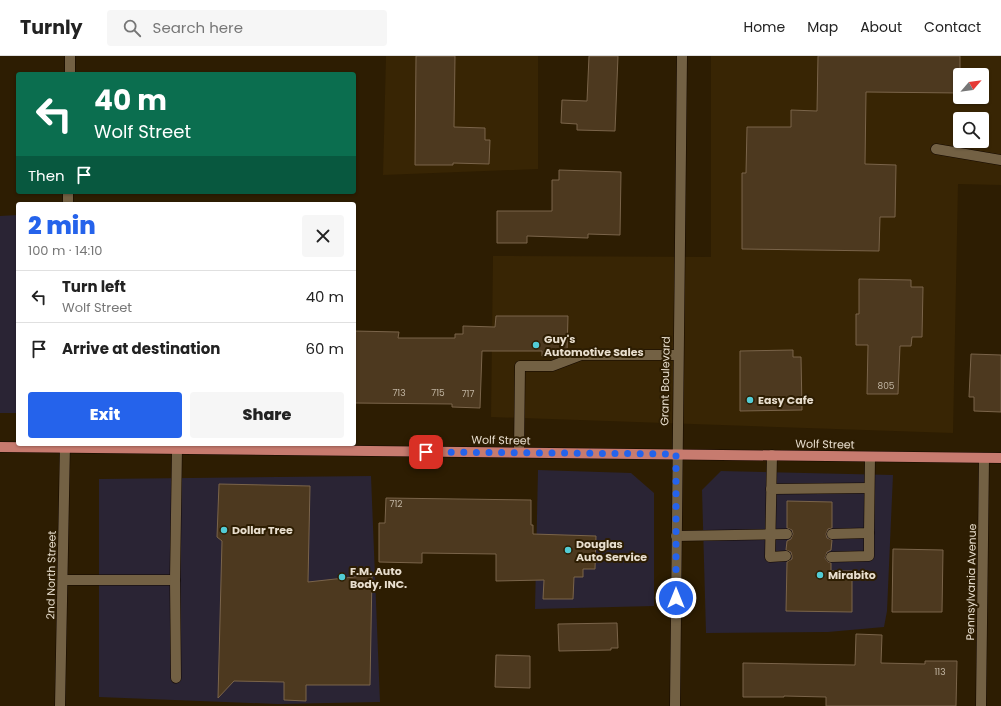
<!DOCTYPE html>
<html lang="en">
<head>
<meta charset="utf-8">
<style>
  :root { --surface:#fff; --page:#f6f6f6; --text:#222; --muted:#767676; --line:#e0e0e0; --accent:#2563eb }
  body { margin:0; font-family:Poppins,sans-serif; background:var(--page); color:var(--text); height:100vh; display:flex; flex-direction:column; font-size:15px; white-space:nowrap }
  * { box-sizing:border-box; margin:0 }
  p { font-size:13px; color:var(--muted) }
  .icon { flex:none; width:22px; height:22px; fill:none; stroke:currentColor; stroke-width:2; stroke-linecap:round; stroke-linejoin:round }
  .map { position:relative; flex:1; overflow:hidden }
  .details { position:absolute; left:16px; top:146px; width:340px; height:244px; display:flex; flex-direction:column; background:var(--surface); border-radius:4px; box-shadow:0 1px 3px #0004 }
  .details>* { flex:none }
  .banner { position:absolute; left:16px; top:16px; width:340px; height:122px; border-radius:4px; box-shadow:0 1px 3px #0004; background:#0b6e4f; color:#fff; overflow:hidden }
  .needle { width:26px; rotate:62deg }
  .fabs { position:absolute; left:953px; top:12px; display:grid; gap:8px }
  .fabs a { display:grid; place-items:center; width:36px; height:36px; border-radius:4px; background:var(--surface); box-shadow:0 1px 3px #0004; font-size:20px }
  .pin { position:absolute; display:grid; place-items:center; width:34px; height:34px; color:#fff; margin:-17px; border-radius:8px; box-shadow:0 2px 6px #0006 }
  .me { position:absolute; width:44px; margin:-22px; rotate:0deg; stroke-linejoin:round; filter:drop-shadow(0 0 3px #0008) }
  .turn { display:flex; align-items:center; gap:14px; height:84px; padding:0 12px; font-size:18px }
  .turn .icon { width:52px; height:52px; stroke-width:2.5 }
  .turn b { display:block; font-size:28px; line-height:34px }
  .then { display:flex; align-items:center; height:38px; padding:0 12px; background:#0003; gap:8px; font-size:15px }
  .round { display:grid; place-items:center; flex:none; width:42px; height:42px; border-radius:4px; background:var(--page) }
  .head { display:flex; align-items:center; justify-content:space-between; height:68px; padding:0 12px }
  h1 { font-size:24px; font-weight:800; line-height:30px; color:var(--accent) }
  .primary-button { display:flex; gap:8px; margin-top:auto; padding:8px 12px }
  .primary-button a { flex:1; height:46px; border-radius:4px; background:var(--accent); color:#fff; font-size:16px; font-weight:800; line-height:46px; text-align:center }
  .primary-button a+a { background:var(--page); color:var(--text) }
  ul { padding:0; list-style:none }
  li { display:flex; align-items:center; gap:12px; height:52px; padding:0 12px; border-top:1px solid var(--line) }
  li div { flex:1 }
  li b { display:block; font-size:15px }
  li em { font-style:normal }
  header { display:flex; align-items:center; gap:24px; box-sizing:border-box; height:56px; padding:0 20px; background:var(--surface); border-bottom:1px solid var(--line) }
  header strong { font-size:19px }
  nav { display:flex; gap:22px; margin-inline-start:auto; font-size:14px }
  .search { width:280px; height:36px; background:var(--page); display:flex; align-items:center; gap:10px; box-sizing:border-box; padding:0 14px; border-radius:4px; color:var(--muted); font-size:15px }
  .map>svg:first-child { display:block }
  .commercial { fill:#2a2434 }
  .built { fill:#382504; fill-rule:evenodd }
  .building { fill:#4d391f; stroke:#7a644a }
  .lines { fill:none; stroke-linecap:round; stroke-linejoin:round }
  .service-casing { stroke:#130800; stroke-width:11 }
  .minor-casing { stroke:#130800; stroke-width:11 }
  .tertiary-casing { stroke:#130800; stroke-width:11 }
  .primary-casing { stroke:#130800; stroke-width:11 }
  .service { stroke:#736144; stroke-width:10 }
  .minor { stroke:#736144; stroke-width:10 }
  .tertiary { stroke:#736144; stroke-width:10 }
  .primary { stroke:#c77b6f; stroke-width:10 }
  .route { stroke:#2563eb; stroke-width:7; stroke-dasharray:0 12.6 }
  .poi-dot { fill:#52ccd5; stroke:#2d1d02; stroke-width:1.5 }
  .labels { text-anchor:middle; dominant-baseline:central; stroke-width:4; stroke-linejoin:round; paint-order:stroke }
  .number-label { font-size:9px; fill:#c1b5a2 }
  .poi-label { font-size:11px; font-weight:bold; fill:#e8dece; stroke:#2d1d02; text-anchor:start }
  .street-label { font-size:11px; fill:#e8dece; stroke:#2d1d02 }
</style>
</head>
<body>
<header>
<strong>Turnly</strong>
<div class="search"><svg class="icon" aria-label="search" viewBox="0 0 24 24"><circle cx="10" cy="10" r="6"/><path d="M15 15l6 6"/></svg>Search here</div>
<nav><a>Home</a><a>Map</a><a>About</a><a>Contact</a></nav>
</header>
<div class="map">
<svg width="1001" height="650" viewBox="0 0 1001 650">
  <rect width="100%" height="100%" fill="#2d1d02"/>
  <!-- commercial -->
  <g class="commercial">
    <polygon points="18,159 18,357 0,357 0,160"/>
    <polygon points="538,414 631,417 654,437 654,550 535,553"/>
    <polygon points="721,415 893,419 887,555 884,571 828,576 706,577 702,434"/>
    <polygon points="371,420 380,646 278,648 99,641 99,423"/>
  </g>
  <!-- built -->
  <g class="built">
    <polygon points="386,0 538,0 538,113 383,119"/>
    <path d="M711 0H1001V129L958 128 953 377 491 361 493 200 711 201ZM960 19H982V41H960ZM960 63H982V85H960Z"/>
  </g>
  <!-- building -->
  <g class="building">
    <polygon points="416,0 455,0 454,71 485,72 485,84 490,84 489,108 453,107 453,109 415,109"/>
    <polygon points="589,0 618,0 615,75 577,74 577,68 561,67 562,44 587,45"/>
    <polygon points="818,0 960,0 960,37 866,36 865,108 896,109 895,161 880,161 879,195 742,193 742,117 746,117 747,71 791,71 791,54 817,55"/>
    <polygon points="559,114 621,116 620,179 588,178 588,182 527,180 527,187 497,187 497,155 552,155 552,124 559,124"/>
    <polygon points="859,223 911,224 911,231 923,231 922,281 912,281 911,290 900,290 898,338 867,338 868,289 856,289 856,258 859,258"/>
    <polygon points="496,260 568,260 567,297 561,300 542,300 542,295 482,295 480,352 452,351 452,348 354,347 354,275 399,276 398,282 455,282 455,278 463,278 463,270 495,271"/>
    <polygon points="793,294 793,301 801,301 802,354 740,355 740,295"/>
    <polygon points="971,298 1001,299 1001,356 974,355 974,341 969,341"/>
    <polygon points="219,428 310,430 308,526 372,519 370,629 306,629 306,645 284,644 284,626 234,625 218,642 222,485 217,481"/>
    <polygon points="386,442 531,444 531,469 533,469 533,478 596,480 595,513 583,513 583,521 574,521 573,543 543,543 544,524 496,525 496,498 422,497 422,507 379,506 379,467 385,467"/>
    <polygon points="787,445 832,446 832,472 828,473 826,478 827,482 832,484 831,494 827,496 825,502 828,506 831,507 831,515 852,515 852,556 786,555 787,506 792,503 792,500 791,496 786,494 787,485 791,483 793,478 792,474 787,472"/>
    <polygon points="893,493 943,494 942,556 892,556"/>
    <polygon points="617,567 618,592 611,592 611,594 559,595 558,568"/>
    <polygon points="856,578 882,579 881,607 925,608 925,605 957,605 956,650 826,650 826,641 784,640 784,641 743,641 743,607 855,609"/>
    <polygon points="496,599 530,600 530,632 495,631"/>
  </g>
  <g class="lines">
    <defs>
      <g id="service">
        <polyline points="936,93 1001,104"/>
        <polyline points="519,396 520,310 552,310 581,299 678,299"/>
        <polyline points="772,399 770,501 786,500"/>
        <polyline points="771,433 869,432"/>
        <polyline points="832,478 869,477 870,401"/>
        <polyline points="676,480 787,478"/>
        <polyline points="831,501 869,500 869,477"/>
        <polyline points="63,524 175,524"/>
        <polyline points="176,622 175,524 177,393"/>
      </g>
      <g id="minor">
        <polyline points="70,18 70,0"/>
        <polyline points="68,148 68,136"/>
        <polyline points="60,650 65,388"/>
        <polyline points="981,650 984,402"/>
      </g>
      <polyline id="tertiary" points="675,650 682,0"/>
      <polyline id="primary" points="0,391 1001,402"/>
    </defs>
    <!-- service casing -->
    <use href="#service" class="service-casing"/>
    <!-- minor casing -->
    <use href="#minor" class="minor-casing"/>
    <!-- tertiary casing -->
    <use href="#tertiary" class="tertiary-casing"/>
    <!-- primary casing -->
    <use href="#primary" class="primary-casing"/>
    <!-- service -->
    <use href="#service" class="service"/>
    <!-- minor -->
    <use href="#minor" class="minor"/>
    <!-- tertiary -->
    <use href="#tertiary" class="tertiary"/>
    <!-- primary -->
    <use href="#primary" class="primary"/>
  </g>
  <g class="lines">
    <!-- route -->
    <polyline class="route" points="426,396 676,398 676,542"/>
  </g>
  <!-- markers -->
  <g class="poi-dot">
    <circle cx="536" cy="289" r="4"/>
    <circle cx="750" cy="344" r="4"/>
    <circle cx="224" cy="474" r="4"/>
    <circle cx="568" cy="494" r="4"/>
    <circle cx="820" cy="519" r="4"/>
    <circle cx="342" cy="521" r="4"/>
  </g>
  <g class="labels">
    <!-- number labels -->
    <g class="number-label">
      <text x="886" y="330">805</text>
      <text x="399" y="337">713</text>
      <text x="438" y="337">715</text>
      <text x="468" y="338">717</text>
      <text x="396" y="448">712</text>
      <text x="940" y="616">113</text>
    </g>
    <!-- poi labels -->
    <g class="poi-label">
      <text x="544" y="283">Guy's<tspan x="544" dy="13">Automotive Sales</tspan></text>
      <text x="758" y="344">Easy Cafe</text>
      <text x="232" y="474">Dollar Tree</text>
      <text x="576" y="488">Douglas<tspan x="576" dy="13">Auto Service</tspan></text>
      <text x="350" y="515">F.M. Auto<tspan x="350" dy="13">Body, INC.</tspan></text>
      <text x="828" y="519">Mirabito</text>
    </g>
    <!-- street labels -->
    <g class="street-label">
      <text transform="translate(665 325) rotate(-89)">Grant Boulevard</text>
      <text transform="translate(501 384) rotate(1)">Wolf Street</text>
      <text transform="translate(825 388) rotate(1)">Wolf Street</text>
      <text transform="translate(51 519) rotate(-89)">2nd North Street</text>
      <text transform="translate(971 526) rotate(-89)">Pennsylvania Avenue</text>
    </g>
  </g>
</svg>
<div class="fabs">
<a><svg class="needle" viewBox="-14 -14 28 28"><path d="M0-13l5 13h-10z" fill="#e53935"/><path d="M0 13l5-13h-10z" fill="#767676"/></svg></a>
<a><svg class="icon" aria-label="search" viewBox="0 0 24 24"><circle cx="10" cy="10" r="6"/><path d="M15 15l6 6"/></svg></a>
</div>
<div class="pin" style="left:426px;top:396px;background:#d93025"><svg class="icon" aria-label="arrive" viewBox="0 0 24 24"><path d="M6 21V4h12l-3 4 3 4H6"/></svg></div>
<svg class="me" style="left:676px;top:542px" viewBox="-20 -20 40 40"><circle r="17" fill="#2563eb" stroke="#fff" stroke-width="3"/><path d="M0-11L8 9 0 5-8 9z" fill="#fff"/></svg>
<div class="banner">
<div class="turn"><svg class="icon" aria-label="left" viewBox="0 0 24 24"><path d="M17 20v-9H6M10 6l-5 5 5 5"/></svg><div><b>40 m</b>Wolf Street</div></div>
<div class="then">Then<svg class="icon" aria-label="arrive" viewBox="0 0 24 24"><path d="M6 21V4h12l-3 4 3 4H6"/></svg></div>
</div>
<section class="details">
<div class="head"><div><h1>2 min</h1><p>100 m · 14:10</p></div><a class="round"><svg class="icon" aria-label="close" viewBox="0 0 24 24"><path d="M6 6l12 12M18 6L6 18"/></svg></a></div>
<ul>
<li><svg class="icon" aria-label="left" viewBox="0 0 24 24"><path d="M17 20v-9H6M10 6l-5 5 5 5"/></svg><div><b>Turn left</b><p>Wolf Street</p></div><em>40 m</em></li>
<li><svg class="icon" aria-label="arrive" viewBox="0 0 24 24"><path d="M6 21V4h12l-3 4 3 4H6"/></svg><div><b>Arrive at destination</b></div><em>60 m</em></li>
</ul>
<div class="primary-button"><a>Exit</a><a>Share</a></div>
</section>
</div>
</body>
</html>
